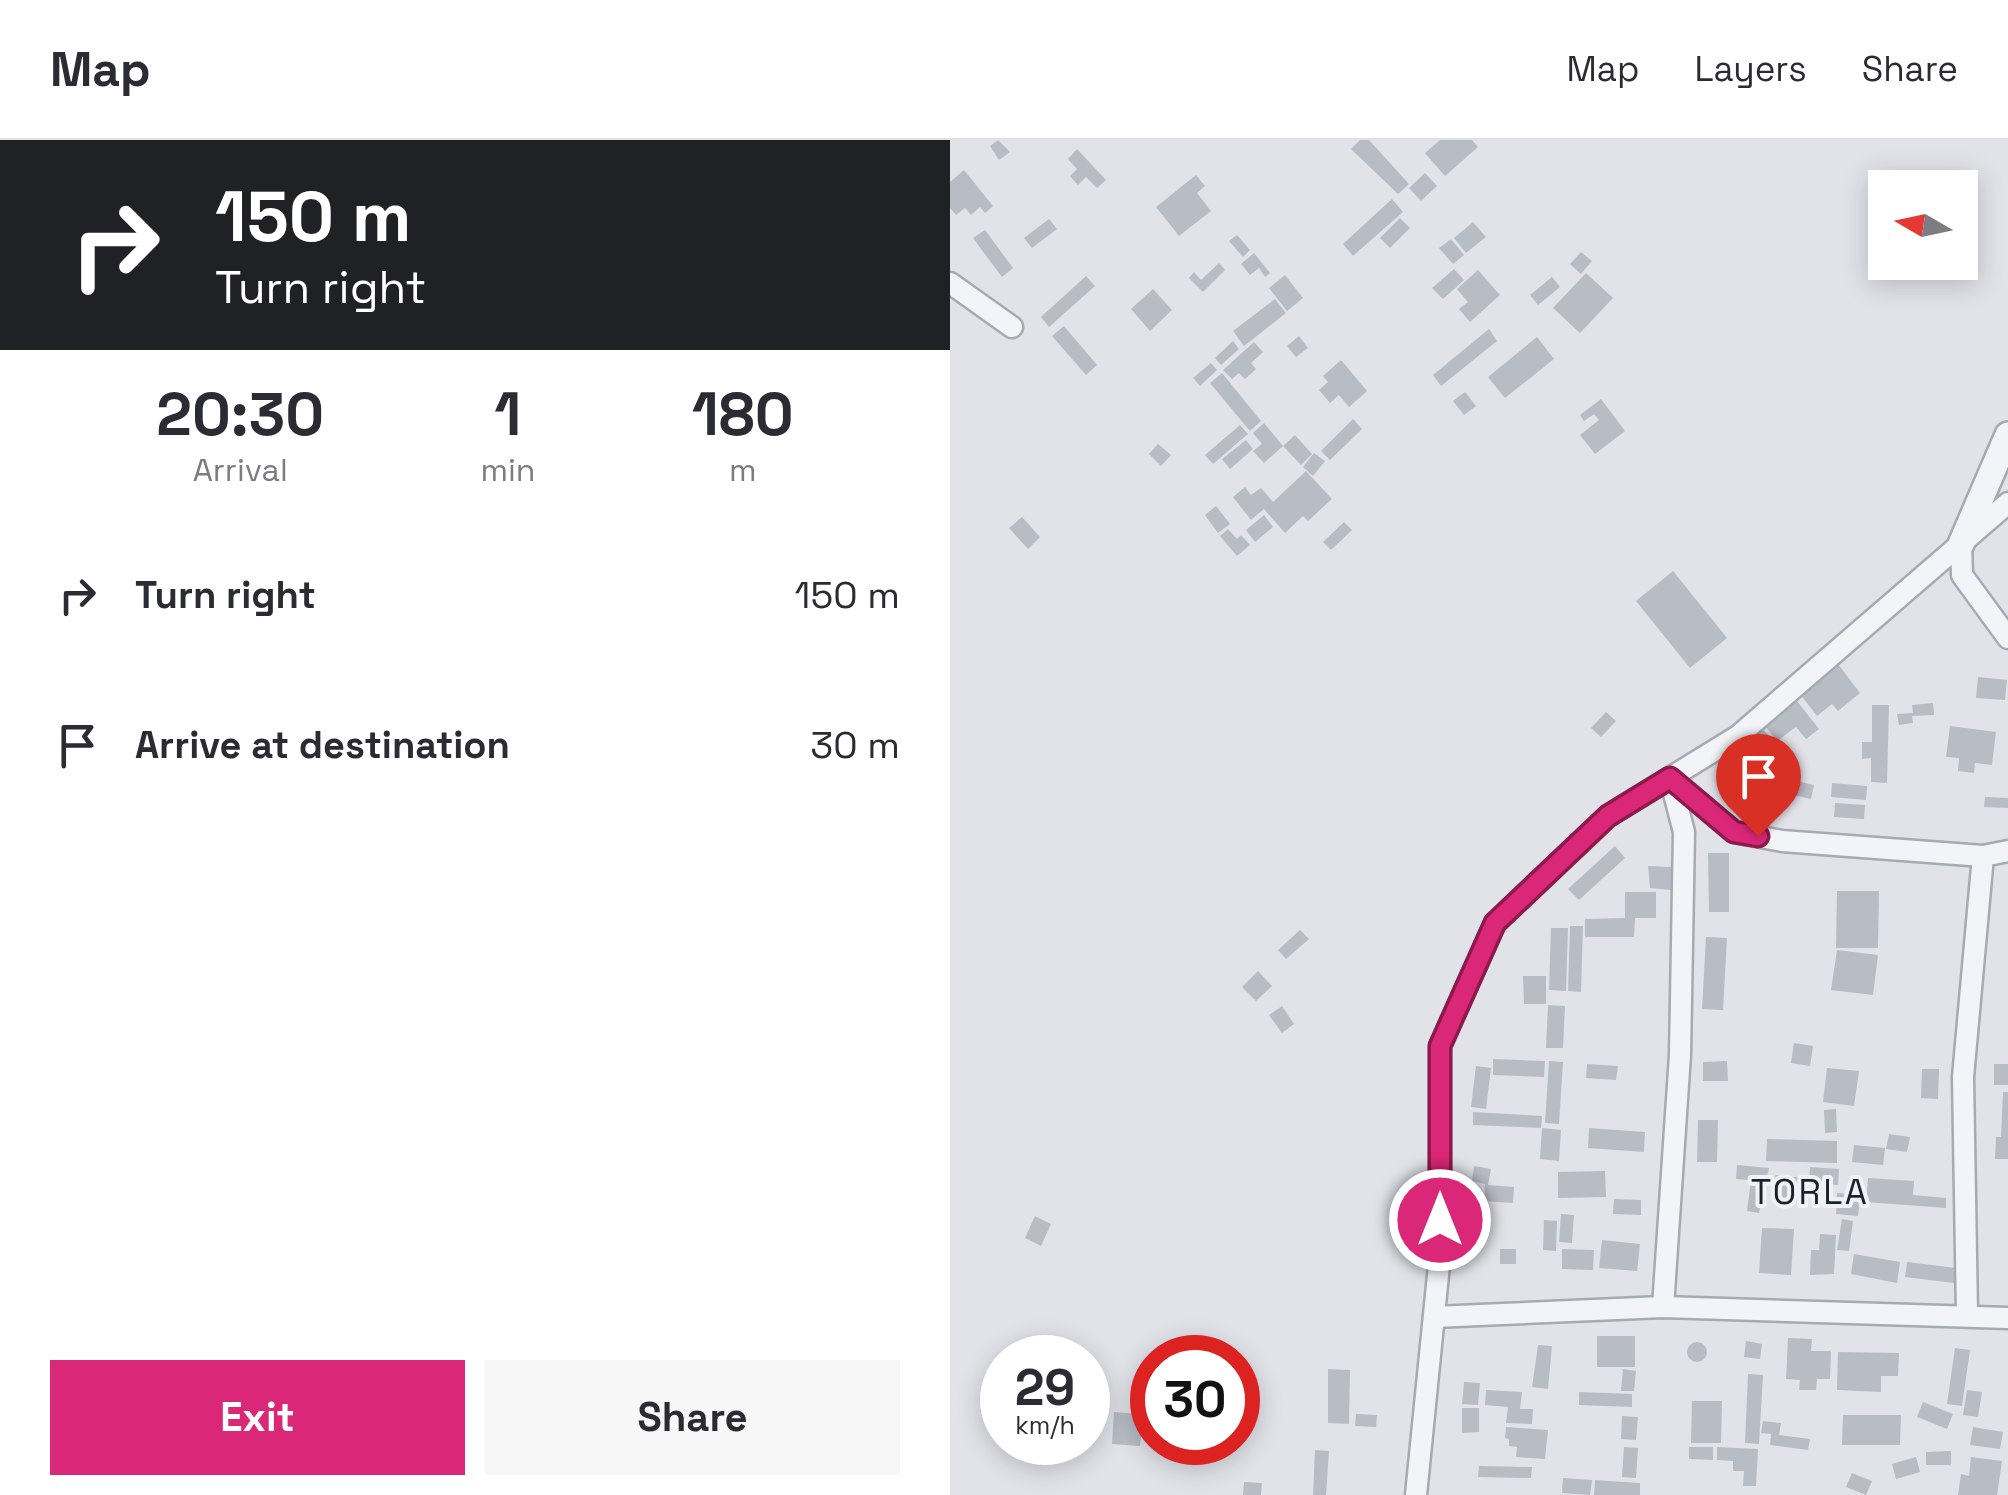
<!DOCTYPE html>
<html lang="en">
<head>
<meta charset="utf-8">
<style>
  :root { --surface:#fff; --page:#f7f7f7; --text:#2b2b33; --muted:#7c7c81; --line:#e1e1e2; --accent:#db2777 }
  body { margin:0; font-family:"Space Grotesk",sans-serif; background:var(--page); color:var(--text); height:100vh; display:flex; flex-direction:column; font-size:38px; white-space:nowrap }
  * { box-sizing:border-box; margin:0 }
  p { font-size:32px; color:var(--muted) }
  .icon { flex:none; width:55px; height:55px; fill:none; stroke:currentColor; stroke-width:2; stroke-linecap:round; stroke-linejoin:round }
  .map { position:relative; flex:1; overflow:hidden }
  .panel { display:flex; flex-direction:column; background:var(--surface); width:950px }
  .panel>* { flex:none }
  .hud { background:#202124; color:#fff; overflow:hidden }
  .needle { width:65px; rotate:279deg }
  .controls { position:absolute; left:918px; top:30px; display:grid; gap:20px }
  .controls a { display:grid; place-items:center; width:110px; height:110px; border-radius:0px; background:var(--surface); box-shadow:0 5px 25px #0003; font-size:50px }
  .speed { position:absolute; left:30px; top:1195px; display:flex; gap:20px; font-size:50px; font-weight:700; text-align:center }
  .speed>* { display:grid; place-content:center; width:130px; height:130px; border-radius:50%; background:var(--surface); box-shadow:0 5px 25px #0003; line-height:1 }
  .speed small { font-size:25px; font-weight:400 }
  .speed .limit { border:15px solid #d22; background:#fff; color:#111 }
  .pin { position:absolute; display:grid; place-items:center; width:85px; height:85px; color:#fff; margin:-102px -42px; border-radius:50% 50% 50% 0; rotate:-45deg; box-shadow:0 0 10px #0007 }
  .pin .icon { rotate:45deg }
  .me { position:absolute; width:110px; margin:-55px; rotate:0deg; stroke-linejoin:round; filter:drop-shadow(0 0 8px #0008) }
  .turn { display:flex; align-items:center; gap:35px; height:210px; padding:0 50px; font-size:45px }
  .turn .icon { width:130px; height:130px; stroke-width:2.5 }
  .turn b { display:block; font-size:70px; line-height:85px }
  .eta { display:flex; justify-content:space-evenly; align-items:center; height:170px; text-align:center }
  .eta b { font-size:60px; font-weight:700; line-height:70px }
  .primary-button { display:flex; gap:20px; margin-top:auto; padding:20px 50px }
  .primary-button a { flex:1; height:115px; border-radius:0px; background:var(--accent); color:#fff; font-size:40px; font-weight:700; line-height:115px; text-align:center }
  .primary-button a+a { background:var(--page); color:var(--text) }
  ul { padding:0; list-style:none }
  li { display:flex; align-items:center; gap:30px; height:150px; padding:0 50px }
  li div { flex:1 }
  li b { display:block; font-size:38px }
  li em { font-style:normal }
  header { display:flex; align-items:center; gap:60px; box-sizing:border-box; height:140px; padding:0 50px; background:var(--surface); border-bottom:2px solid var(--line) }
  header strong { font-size:48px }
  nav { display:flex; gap:55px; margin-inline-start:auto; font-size:35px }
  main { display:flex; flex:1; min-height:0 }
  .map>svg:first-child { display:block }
  .building { fill:#b8bcc5 }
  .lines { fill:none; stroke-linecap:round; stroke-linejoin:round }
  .minor-casing { stroke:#a6aab3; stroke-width:25 }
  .tertiary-casing { stroke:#a6aab3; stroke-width:30 }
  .minor { stroke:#f3f4f7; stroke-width:20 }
  .tertiary { stroke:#f3f4f7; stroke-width:25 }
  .route-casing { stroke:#8e194d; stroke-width:25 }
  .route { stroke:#db2777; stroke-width:18 }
  .labels { text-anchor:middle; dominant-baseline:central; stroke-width:8; stroke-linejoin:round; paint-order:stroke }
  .quarter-label { font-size:35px; letter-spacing:2.5px; fill:#1c2130; stroke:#f0f2f6 }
</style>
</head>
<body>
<header>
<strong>Map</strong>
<nav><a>Map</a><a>Layers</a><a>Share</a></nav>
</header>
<main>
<section class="panel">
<div class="hud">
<div class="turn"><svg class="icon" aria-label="right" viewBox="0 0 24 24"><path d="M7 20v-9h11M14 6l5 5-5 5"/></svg><div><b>150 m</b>Turn right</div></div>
</div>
<div class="eta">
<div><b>20:30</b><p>Arrival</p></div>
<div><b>1</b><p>min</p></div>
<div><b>180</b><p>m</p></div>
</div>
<ul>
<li><svg class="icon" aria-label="right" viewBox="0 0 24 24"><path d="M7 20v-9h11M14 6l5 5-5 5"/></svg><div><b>Turn right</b></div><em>150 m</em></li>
<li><svg class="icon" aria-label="arrive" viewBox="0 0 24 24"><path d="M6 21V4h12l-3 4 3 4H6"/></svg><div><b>Arrive at destination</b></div><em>30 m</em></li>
</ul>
<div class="primary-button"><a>Exit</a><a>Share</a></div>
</section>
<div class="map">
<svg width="1058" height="1355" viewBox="0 0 1058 1355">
  <rect width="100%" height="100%" fill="#e1e3e9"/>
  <!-- building -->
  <g class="building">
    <polygon points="48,0 60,12 49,20 40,6"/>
    <polygon points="410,0 419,0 459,44 448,54 401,9"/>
    <polygon points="490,0 522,0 528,7 495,36 475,13"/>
    <polygon points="127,9 156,40 147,48 136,37 128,45 120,36 127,29 118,19"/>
    <polygon points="14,30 43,66 35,73 30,67 21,75 15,68 6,75 0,68 0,42"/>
    <polygon points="475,33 487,46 471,61 459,48"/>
    <polygon points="246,35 255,46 247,53 261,71 229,96 206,67"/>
    <polygon points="442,59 453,72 403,116 393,104"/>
    <polygon points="450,78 460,88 440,108 430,98"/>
    <polygon points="99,79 107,89 82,108 74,98"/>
    <polygon points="523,82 536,97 516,113 504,98"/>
    <polygon points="35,90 63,128 52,137 23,98"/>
    <polygon points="287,95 300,110 293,117 279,101"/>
    <polygon points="501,99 514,115 503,124 489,108"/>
    <polygon points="631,112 642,121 631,134 620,124"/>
    <polygon points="304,113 320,133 315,137 309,128 300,135 291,124"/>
    <polygon points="269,123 275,130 253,152 239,138 244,132 251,140"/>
    <polygon points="504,129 514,140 493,159 482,148"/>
    <polygon points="528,130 550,155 520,182 509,169 518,162 507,149"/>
    <polygon points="636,133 663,158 630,193 603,168"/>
    <polygon points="335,135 353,158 337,171 319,148"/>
    <polygon points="136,136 145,146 99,187 91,177"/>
    <polygon points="602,137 610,147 588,165 580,155"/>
    <polygon points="203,149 222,170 200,191 181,169"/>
    <polygon points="325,159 336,173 294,206 283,191"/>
    <polygon points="114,186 147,225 136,235 102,196"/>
    <polygon points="539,189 547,201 491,246 483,235"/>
    <polygon points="349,196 358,208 346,217 337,206"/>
    <polygon points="587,197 604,219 555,258 538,237"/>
    <polygon points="283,201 289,209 271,225 265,218"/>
    <polygon points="304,202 313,212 301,223 306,229 295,239 289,233 282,239 273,230"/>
    <polygon points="391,220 417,251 399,267 389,255 380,263 369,250 378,242 373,236"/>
    <polygon points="261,223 267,230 250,246 243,238"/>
    <polygon points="272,233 311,281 300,291 260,243"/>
    <polygon points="515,252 526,266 514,275 503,261"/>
    <polygon points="651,259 675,291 645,314 630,295 649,280 644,274 634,281 630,275"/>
    <polygon points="403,279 412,289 380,320 371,311"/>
    <polygon points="314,283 333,306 314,323 303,311 312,304 303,293"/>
    <polygon points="290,285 298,294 263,324 255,315"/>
    <polygon points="345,295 362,314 351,325 333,306"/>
    <polygon points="296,300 303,309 280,329 272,319"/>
    <polygon points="208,304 221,315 211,326 199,314"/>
    <polygon points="364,313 375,321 363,336 353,327"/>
    <polygon points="356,331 382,359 358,381 353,376 335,393 314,369 301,380 283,357 295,347 301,355 311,348 323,362"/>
    <polygon points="266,366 280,384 268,393 255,375"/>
    <polygon points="314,375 323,387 305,402 296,390"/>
    <polygon points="72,377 90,397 78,409 59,388"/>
    <polygon points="394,382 402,390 381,410 373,402"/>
    <polygon points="278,389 287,399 291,395 300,405 287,416 270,396"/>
    <polygon points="723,431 777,498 740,528 686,461"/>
    <polygon points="888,524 910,553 888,571 882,564 867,576 850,554"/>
    <polygon points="1028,537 1057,540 1055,560 1026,558"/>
    <polygon points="847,561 869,589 856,599 846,587 827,601 815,586"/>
    <polygon points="983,563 984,575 962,576 963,583 949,585 947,574 963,573 962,565"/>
    <polygon points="922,565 939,565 937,643 921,642 921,618 912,619 912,602 922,602"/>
    <polygon points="656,572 666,581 651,597 641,588"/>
    <polygon points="809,585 828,606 819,615 825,621 810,635 803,627 787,641 769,621"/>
    <polygon points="1000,586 1046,592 1042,625 1025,623 1024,633 1008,631 1009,618 996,617"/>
    <polygon points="842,640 864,645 861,659 839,654"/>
    <polygon points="882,643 917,646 916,660 881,657"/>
    <polygon points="1035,657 1058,658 1058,668 1034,667"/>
    <polygon points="885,663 915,665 914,679 884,677"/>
    <polygon points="665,706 675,718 629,760 618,749"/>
    <polygon points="758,713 779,713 779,772 759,772"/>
    <polygon points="698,726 722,727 721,750 700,748"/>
    <polygon points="887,751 929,751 928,808 886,808"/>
    <polygon points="675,752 706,752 706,778 685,778 684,797 635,797 635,779 675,778"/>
    <polygon points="620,786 633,786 631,852 618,851"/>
    <polygon points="601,788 618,788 616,851 599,850"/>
    <polygon points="350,790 359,799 336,819 328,810"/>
    <polygon points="756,797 777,798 773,870 752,869"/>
    <polygon points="887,810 928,815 923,855 881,850"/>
    <polygon points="308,831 322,846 306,861 292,847"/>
    <polygon points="573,836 596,836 596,864 574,864"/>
    <polygon points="598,865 615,866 613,908 596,908"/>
    <polygon points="332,866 344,884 332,893 319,875"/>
    <polygon points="844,903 863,906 860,926 841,923"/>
    <polygon points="543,919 595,921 594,937 543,935"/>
    <polygon points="599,921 613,922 609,984 595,983"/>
    <polygon points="777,921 778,941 753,941 753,922"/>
    <polygon points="637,924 668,926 666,940 636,938"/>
    <rect x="1044" y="924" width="14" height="21"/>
    <polygon points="526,926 541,928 536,969 521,967"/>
    <polygon points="877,928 909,931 904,966 873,962"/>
    <polygon points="972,929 989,929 988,959 971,958"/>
    <polygon points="1053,952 1058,952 1058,1019 1045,1019 1046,997 1051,997"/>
    <polygon points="886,969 887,992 875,993 874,970"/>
    <polygon points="523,972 592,976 591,988 523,985"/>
    <polygon points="748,980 768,980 767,1022 747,1022"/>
    <polygon points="592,988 611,990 609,1021 590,1019"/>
    <polygon points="639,988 695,992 694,1012 638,1008"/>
    <polygon points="939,994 960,997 957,1012 936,1009"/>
    <polygon points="817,999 887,1001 887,1023 816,1021"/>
    <polygon points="904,1005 935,1008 933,1025 902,1022"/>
    <polygon points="787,1025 819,1028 809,1073 797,1071 801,1040 786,1039"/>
    <polygon points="524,1026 541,1029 538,1045 564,1047 563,1063 534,1061 535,1044 522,1041"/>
    <polygon points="860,1027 889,1029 888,1045 859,1043"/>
    <polygon points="655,1031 656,1057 608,1058 608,1032"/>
    <polygon points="825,1035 854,1038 852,1063 823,1060"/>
    <polygon points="918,1038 964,1041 963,1055 996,1058 996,1068 916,1062"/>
    <polygon points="887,1053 911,1055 908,1076 886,1074"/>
    <polygon points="664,1059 691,1060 691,1075 663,1074"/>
    <polygon points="611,1074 624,1075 622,1103 609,1102"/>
    <rect x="520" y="1075" width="14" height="28"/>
    <polygon points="85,1076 101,1084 91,1106 75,1098"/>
    <polygon points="892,1079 903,1081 899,1111 887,1110"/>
    <polygon points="594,1080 607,1081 606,1111 593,1110"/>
    <polygon points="812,1088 844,1089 841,1135 809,1133"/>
    <polygon points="870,1094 886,1095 884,1134 860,1135 861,1110 869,1110"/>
    <polygon points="652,1100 690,1104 687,1131 649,1128"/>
    <rect x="550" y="1109" width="16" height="15"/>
    <polygon points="612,1109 644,1110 643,1130 612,1129"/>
    <polygon points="904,1114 950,1122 947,1143 901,1134"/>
    <polygon points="957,1122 1006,1128 1004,1143 955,1137"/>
    <rect x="647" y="1196" width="38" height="31"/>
    <polygon points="838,1198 862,1199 861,1211 881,1211 880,1239 867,1239 866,1250 849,1250 850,1240 836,1239"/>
    <polygon points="796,1201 812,1204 810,1219 794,1217"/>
    <circle cx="747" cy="1212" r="10"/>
    <polygon points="588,1205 602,1206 598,1249 582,1247"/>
    <polygon points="1005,1208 1020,1210 1012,1266 997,1264"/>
    <polygon points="888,1212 949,1213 948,1236 931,1236 931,1252 887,1250"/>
    <polygon points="378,1229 400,1230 399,1284 378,1283"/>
    <polygon points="673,1229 686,1231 684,1251 671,1251"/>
    <polygon points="798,1234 813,1235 809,1304 795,1303"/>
    <polygon points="514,1242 530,1243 528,1265 512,1264"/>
    <polygon points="536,1250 572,1252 570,1269 583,1269 582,1284 556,1283 558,1267 535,1265"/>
    <polygon points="1017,1250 1032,1252 1028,1277 1013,1275"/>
    <polygon points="629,1252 682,1254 682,1267 629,1265"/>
    <polygon points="742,1261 772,1261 771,1303 741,1303"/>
    <polygon points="973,1262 1003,1274 997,1289 967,1277"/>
    <polygon points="512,1268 529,1268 529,1292 512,1293"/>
    <polygon points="164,1272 202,1275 202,1288 192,1287 190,1306 162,1304"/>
    <polygon points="406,1274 427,1275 426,1287 405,1286"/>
    <polygon points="893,1275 951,1275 950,1305 892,1305"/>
    <polygon points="672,1276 688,1277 686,1300 671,1299"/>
    <polygon points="813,1281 831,1283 829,1295 860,1299 858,1310 820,1305 821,1294 811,1293"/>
    <polygon points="556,1287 598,1290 595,1319 566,1317 567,1307 559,1306 559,1299 555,1298"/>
    <polygon points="1023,1287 1053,1292 1050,1309 1020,1305"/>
    <polygon points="674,1307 688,1308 686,1338 672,1337"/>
    <polygon points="739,1307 763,1307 763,1320 739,1319"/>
    <polygon points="767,1307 808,1309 806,1346 793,1346 794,1331 783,1331 783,1321 767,1320"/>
    <polygon points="365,1310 379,1311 376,1355 363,1355"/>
    <polygon points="1001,1311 1001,1325 976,1325 976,1312"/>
    <polygon points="966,1317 970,1332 946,1339 942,1324"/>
    <polygon points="1021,1317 1052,1321 1047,1355 1008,1355 1011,1334 1019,1336"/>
    <polygon points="529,1326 582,1327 581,1338 528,1337"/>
    <polygon points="902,1333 922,1341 916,1355 896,1347"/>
    <polygon points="613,1338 642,1340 640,1355 612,1353"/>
    <polygon points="645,1340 690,1343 690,1355 644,1355"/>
    <polygon points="294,1342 312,1343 311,1355 293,1355"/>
  </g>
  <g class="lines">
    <defs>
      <g id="minor">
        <polyline points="0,143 62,187"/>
        <polyline points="1011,404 1012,435 1058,498"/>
        <polyline points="720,638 784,692 832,701 1033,716 1058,711"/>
        <polyline points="713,1167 730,915 734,692 720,638"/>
        <polyline points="1017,1174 1013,937 1033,716"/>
        <polyline points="484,1177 713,1167 1058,1178"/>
        <polyline points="466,1355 490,1115 490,906 545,783 658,676 788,596 1058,363"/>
      </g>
      <polyline id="tertiary" points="1011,404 1058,295"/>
    </defs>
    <!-- minor casing -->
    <use href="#minor" class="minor-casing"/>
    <!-- tertiary casing -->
    <use href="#tertiary" class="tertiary-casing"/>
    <!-- minor -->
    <use href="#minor" class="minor"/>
    <!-- tertiary -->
    <use href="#tertiary" class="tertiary"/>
  </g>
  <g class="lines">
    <defs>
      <polyline id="route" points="490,1080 490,906 545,783 658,676 720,638 784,692 808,696"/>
    </defs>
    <!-- route casing -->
    <use href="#route" class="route-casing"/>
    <!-- route -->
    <use href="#route" class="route"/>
  </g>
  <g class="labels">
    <!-- quarter labels -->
    <g class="quarter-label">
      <text x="860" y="1052">TORLA</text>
    </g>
  </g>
</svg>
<div class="controls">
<a><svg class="needle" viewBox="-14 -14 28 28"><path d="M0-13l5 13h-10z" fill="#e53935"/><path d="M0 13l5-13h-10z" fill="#7c7c81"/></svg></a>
</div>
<div class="speed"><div>29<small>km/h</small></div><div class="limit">30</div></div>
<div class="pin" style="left:808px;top:696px;background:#d93025"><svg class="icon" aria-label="arrive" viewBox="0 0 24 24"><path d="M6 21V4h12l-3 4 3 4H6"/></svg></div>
<svg class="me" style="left:490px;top:1080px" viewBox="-20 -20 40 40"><circle r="17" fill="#db2777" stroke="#fff" stroke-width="3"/><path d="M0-11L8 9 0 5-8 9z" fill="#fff"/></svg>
</div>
</main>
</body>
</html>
